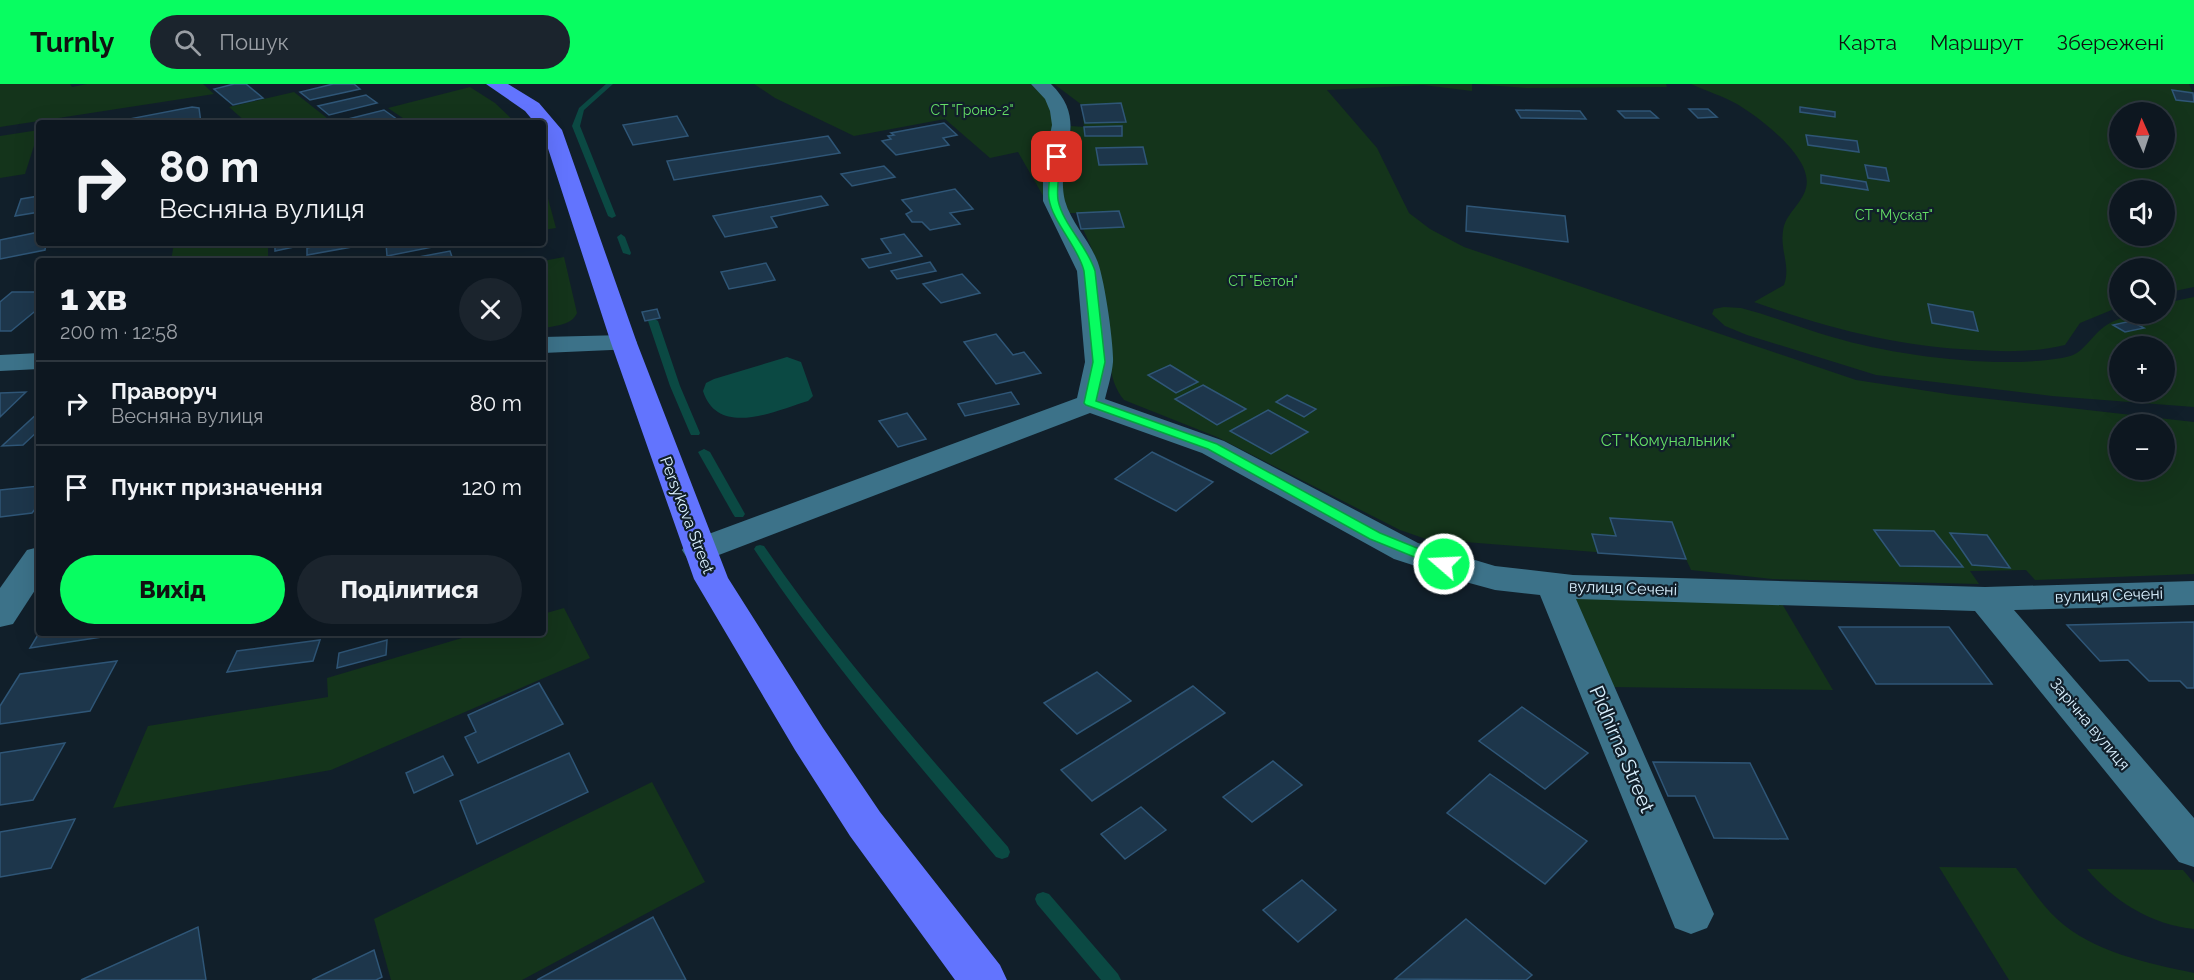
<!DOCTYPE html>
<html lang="uk">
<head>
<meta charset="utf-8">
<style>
  :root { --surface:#0d1720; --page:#1b242d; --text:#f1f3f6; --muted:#9a9fa5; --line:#2d363e; --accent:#08fd61 }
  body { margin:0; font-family:Raleway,sans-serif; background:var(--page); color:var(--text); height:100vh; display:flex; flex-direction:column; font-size:22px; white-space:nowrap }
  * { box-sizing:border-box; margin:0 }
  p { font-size:20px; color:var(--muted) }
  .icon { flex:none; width:33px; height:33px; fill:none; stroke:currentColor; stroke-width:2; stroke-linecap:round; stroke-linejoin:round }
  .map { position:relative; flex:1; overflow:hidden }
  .details { position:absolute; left:36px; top:174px; width:510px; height:378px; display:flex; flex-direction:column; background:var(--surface); border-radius:6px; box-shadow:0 6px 24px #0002,0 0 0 2px var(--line) }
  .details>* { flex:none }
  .guide { position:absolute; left:36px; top:36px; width:510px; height:126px; border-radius:6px; box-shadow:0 6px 24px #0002,0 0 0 2px var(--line); background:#0d1720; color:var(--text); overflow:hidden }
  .needle { width:39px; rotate:357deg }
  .controls { position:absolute; left:2109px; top:18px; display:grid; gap:12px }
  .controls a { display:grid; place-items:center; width:66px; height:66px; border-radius:50%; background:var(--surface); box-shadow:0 6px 24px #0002,0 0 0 2px var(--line); font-size:30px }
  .pin { position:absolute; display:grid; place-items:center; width:51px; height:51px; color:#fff; margin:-26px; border-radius:12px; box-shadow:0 3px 9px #0006 }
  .me { position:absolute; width:66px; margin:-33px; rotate:289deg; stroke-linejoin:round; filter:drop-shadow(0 0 4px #0008) }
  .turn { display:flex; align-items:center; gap:21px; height:126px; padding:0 24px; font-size:27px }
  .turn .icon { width:78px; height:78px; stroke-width:2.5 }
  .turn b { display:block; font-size:42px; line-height:51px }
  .round { display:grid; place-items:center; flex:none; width:63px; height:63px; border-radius:32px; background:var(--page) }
  .head { display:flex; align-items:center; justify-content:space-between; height:102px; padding:0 24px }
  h1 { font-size:36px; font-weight:800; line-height:45px }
  .cta { display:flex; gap:12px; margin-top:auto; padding:12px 24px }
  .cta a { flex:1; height:69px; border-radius:36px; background:var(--accent); color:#111; font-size:24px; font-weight:800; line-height:69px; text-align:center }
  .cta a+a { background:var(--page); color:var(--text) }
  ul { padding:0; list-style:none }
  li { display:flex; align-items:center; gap:18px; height:84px; padding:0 24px; border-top:2px solid var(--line) }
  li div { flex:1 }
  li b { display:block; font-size:22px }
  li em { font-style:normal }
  header { display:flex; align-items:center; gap:36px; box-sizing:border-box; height:84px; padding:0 30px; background:var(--accent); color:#111 }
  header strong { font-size:28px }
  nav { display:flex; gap:33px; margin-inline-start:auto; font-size:21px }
  .search { width:420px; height:54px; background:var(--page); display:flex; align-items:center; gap:15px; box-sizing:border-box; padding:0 21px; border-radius:33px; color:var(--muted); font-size:22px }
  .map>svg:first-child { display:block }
  .green { fill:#14341b; fill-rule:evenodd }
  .water { fill:#0b4943 }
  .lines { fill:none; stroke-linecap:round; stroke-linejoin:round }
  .stream { fill:#0b4943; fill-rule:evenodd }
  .building { fill:#1d364b; stroke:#2f5677; stroke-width:1.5 }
  .minor { fill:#3c7289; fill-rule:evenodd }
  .major { fill:#6274fe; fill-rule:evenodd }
  .route { fill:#08fd61; stroke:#05a43f; stroke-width:1.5 }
  .labels { text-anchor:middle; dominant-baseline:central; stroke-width:4.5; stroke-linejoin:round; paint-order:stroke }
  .far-park-label { font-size:14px; fill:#65e066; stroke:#111f2a }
  .park-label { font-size:16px; fill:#65e066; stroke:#111f2a }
  .street-label { font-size:16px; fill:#daf1ff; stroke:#111f2a }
  .near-street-label { font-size:20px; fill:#daf1ff; stroke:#111f2a }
</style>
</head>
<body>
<header>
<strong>Turnly</strong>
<div class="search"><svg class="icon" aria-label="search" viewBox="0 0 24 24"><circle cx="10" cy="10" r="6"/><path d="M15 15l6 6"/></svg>Пошук</div>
<nav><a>Карта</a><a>Маршрут</a><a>Збережені</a></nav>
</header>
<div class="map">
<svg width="2194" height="896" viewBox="0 0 2194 896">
  <rect width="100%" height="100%" fill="#111f2a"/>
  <!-- green -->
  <g class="green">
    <polygon points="0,0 70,0 72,3 87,0 203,0 214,10 0,43"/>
    <polygon points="754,0 1035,0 1055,24 1046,117 1018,68 990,74 945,35 854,52 775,14"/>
    <path d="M1054 0H1472V7L1423 1 1327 6 1377 64 1409 129 1430 145 1464 163 1856 296 1954 311 2194 338V490L2035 496 2026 486 1970 487 1979 500 1772 495 1691 486 1686 475 1426 455 1400 446 1217 353 1124 316C1108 296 1110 274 1108 250 1105 226 1100 190 1093 168 1088 154 1081 143 1077 129H1068L1061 110 1071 42 1084 43 1082 21ZM2120 340H2164V386H2120Z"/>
    <polygon points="1473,0 1666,0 1667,3 1526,4"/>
    <path d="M1691 0H2189L2194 11V203L2165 209 2164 184H2120L2119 223 2080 239 2065 261C2036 268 2007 268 1978 266 1899 263 1827 244 1754 218L1784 201C1791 182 1780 167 1783 147 1785 130 1802 120 1806 104 1814 74 1760 34 1737 20 1723 12 1706 7 1691 0ZM2120 28H2164V74H2120ZM2120 106H2164V152H2120Z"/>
    <polygon points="470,3 495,19 516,39 410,39 388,24"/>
    <polygon points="294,8 332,38 247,39 229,23"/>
    <polygon points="39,46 25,90 0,94 0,52"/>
    <polygon points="543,96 556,144 543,146"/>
    <polygon points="174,159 268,159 268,174 171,177"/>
    <path d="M564 173 577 229C572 241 555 242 543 244L545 234 543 177Z"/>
    <path d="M2194 213V323L2052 312 1876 291 1747 251 1725 242 1712 230 1714 225 1724 223 1741 224C1772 232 1802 244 1832 253 1896 272 1996 285 2062 274 2081 271 2084 262 2097 249 2115 230 2141 230 2164 230L2165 219ZM2120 262H2164V308H2120Z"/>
    <polygon points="1569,511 1781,518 1833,606 1610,603"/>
    <polygon points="564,524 590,574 331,686 113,724 148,642 328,613 327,594 479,549 543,549 543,530"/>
    <polygon points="652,698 705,798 522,896 391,896 374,835"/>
    <path d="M1939 783 2016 784C2029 801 2041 820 2057 835 2093 868 2147 879 2194 889V896H2009Z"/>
    <path d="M2087 785 2183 786 2194 799V845C2152 841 2113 817 2087 785Z"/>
  </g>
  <!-- water -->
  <path class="water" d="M787 273 801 278 813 312 808 317C775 327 718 354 703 307L706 299 714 295Z"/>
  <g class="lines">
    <!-- stream -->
    <g class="stream">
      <polygon points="606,0 613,0 584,26 580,42 616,132 612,134 608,132 572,42 579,24"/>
      <polygon points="621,150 625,153 631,169 630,171 623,169 617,153"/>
      <polygon points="653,234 658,237 680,302 700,349 699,351 691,351 690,349 670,302 648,237"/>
      <polygon points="704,365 710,368 745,430 743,433 735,433 733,430 698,368"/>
      <path d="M760 461 764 462C837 569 923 665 1008 763L1010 768 1008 773 1002 775 996 773C913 674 828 576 756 468L754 465 756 462Z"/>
      <polygon points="1043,808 1049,810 1118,890 1121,896 1101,896 1037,820 1035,815 1037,810"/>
    </g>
  </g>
  <!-- building -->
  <g class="building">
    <polygon points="234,0 246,0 263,14 233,21 214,5"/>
    <polygon points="333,0 354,0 360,5 310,16 300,8"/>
    <polygon points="2172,6 2193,9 2194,18 2176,16"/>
    <polygon points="366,11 377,19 329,31 318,22"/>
    <polygon points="1121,19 1126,38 1085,39 1081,21"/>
    <polygon points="192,23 199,24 201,39 129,39 129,35"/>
    <polygon points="1800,23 1835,28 1835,33 1800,28"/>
    <polygon points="1689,25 1708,25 1717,33 1698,34"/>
    <polygon points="384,26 398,36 388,39 340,37"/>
    <polygon points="1516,26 1580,27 1586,35 1521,34"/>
    <polygon points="1618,27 1650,27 1658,34 1625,34"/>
    <polygon points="677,32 688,52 633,61 623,41"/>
    <polygon points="944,39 957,51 943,54 949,61 896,71 882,57 891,55 888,52 894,51 891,49"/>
    <polygon points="1122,42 1122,52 1085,52 1084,43"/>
    <polygon points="1806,51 1857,57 1859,68 1808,61"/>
    <polygon points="828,52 840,69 674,96 667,77"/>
    <polygon points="1143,63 1147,80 1099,81 1096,64"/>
    <polygon points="1865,81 1886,84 1889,97 1868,94"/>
    <polygon points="884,82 895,93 852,102 841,90"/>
    <polygon points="1821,91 1866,98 1868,106 1821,99"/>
    <polygon points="955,105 973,125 950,129 960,140 930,146 922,138 912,138 906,130 912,127 902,116"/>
    <polygon points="39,112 39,128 15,132 21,115"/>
    <polygon points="821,112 828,121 771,133 777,143 725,153 713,132"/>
    <polygon points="1467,122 1565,132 1568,158 1466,147"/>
    <polygon points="1119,127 1124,143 1081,145 1077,129"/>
    <polygon points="39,148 39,159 46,159 45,166 0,175 0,156"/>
    <polygon points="904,150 922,172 869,184 862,175 891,169 881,155"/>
    <polygon points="275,159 299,159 299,162 275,167"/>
    <polygon points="331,159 357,159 357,162 307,171 307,164"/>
    <polygon points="386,159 443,159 443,161 387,172"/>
    <polygon points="450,167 452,173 437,177 398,177"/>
    <polygon points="930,178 936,187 897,195 891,187"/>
    <polygon points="766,179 775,196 729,205 721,188"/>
    <polygon points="962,190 980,209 941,219 923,200"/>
    <polygon points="12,208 39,208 39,224 11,247 0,247 0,218"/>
    <polygon points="1928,220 1973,228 1978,247 1932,239"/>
    <polygon points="657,225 660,234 645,237 642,228"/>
    <polygon points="2131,237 2144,244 2125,248 2113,241"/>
    <polygon points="996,250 1013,271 1024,268 1041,289 996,300 964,258"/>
    <polygon points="1170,281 1198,298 1176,309 1148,291"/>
    <polygon points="1203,301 1246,325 1217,341 1175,315"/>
    <polygon points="26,308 0,333 0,309"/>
    <polygon points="1011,308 1019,320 965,332 958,320"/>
    <polygon points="1287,311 1316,325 1304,333 1276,318"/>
    <polygon points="1268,326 1308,348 1271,370 1230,347"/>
    <polygon points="39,328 39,346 23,361 2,362"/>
    <polygon points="907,329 926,355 898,363 879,337"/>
    <polygon points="1152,368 1213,398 1176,427 1115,395"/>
    <polygon points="39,402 39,420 32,429 0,433 0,406"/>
    <polygon points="1610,434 1672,438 1686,475 1598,469 1592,450 1616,452"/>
    <polygon points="1874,446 1934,447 1963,483 1900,482"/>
    <polygon points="1950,449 1987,451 2010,484 1972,481"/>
    <polygon points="2194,538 2194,604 2187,604 2180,597 2149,597 2128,576 2100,577 2067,541"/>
    <polygon points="1839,543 1949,543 1992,600 1876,600"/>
    <polygon points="39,549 128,549 30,564"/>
    <polygon points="320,556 313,577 227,588 237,567"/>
    <polygon points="387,556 386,571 337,584 339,569"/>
    <polygon points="117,577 90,627 0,640 0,622 20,590"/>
    <polygon points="1097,588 1131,617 1077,650 1044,619"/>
    <polygon points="539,599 563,640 478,679 465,653 476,648 468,631"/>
    <polygon points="1193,602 1225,629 1092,717 1061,686"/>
    <polygon points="1522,623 1588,669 1545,705 1479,657"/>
    <polygon points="65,659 33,716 0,721 0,669"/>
    <polygon points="569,669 588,708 477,760 460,717"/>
    <polygon points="443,672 453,691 414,709 406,689"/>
    <polygon points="1273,677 1302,701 1252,738 1223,713"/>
    <polygon points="1653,678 1750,679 1788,755 1714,754 1695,712 1668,712"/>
    <polygon points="1490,690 1587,757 1545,800 1447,729"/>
    <polygon points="1141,723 1166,746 1125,775 1101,750"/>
    <polygon points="75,735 51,784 0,793 0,748"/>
    <polygon points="1302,796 1336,826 1298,858 1263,826"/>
    <polygon points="653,833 686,896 537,896"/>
    <polygon points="1466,835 1532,891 1526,896 1395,895"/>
    <polygon points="198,843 206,896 81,896"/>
    <polygon points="374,866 382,893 376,896 312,896"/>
  </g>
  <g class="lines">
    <!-- minor -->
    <g class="minor">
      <path d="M1031 0H1051C1092 40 1054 72 1065 117 1071 138 1088 155 1096 174 1104 189 1114 261 1113 278 1112 290 1108 303 1105 315L1224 357 1418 459 1495 482 1573 491 1985 503 2194 497V521L2014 526 2194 734V783L2179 778 1975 527 1576 515 1714 830 1707 844 1691 850 1675 844 1540 511 1495 506 1462 497 1394 475 1202 369 1090 329 711 474 699 477 687 474 682 466 687 458 1077 314 1085 278 1077 187 1043 117V86L1052 41 1050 27 1045 15Z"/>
      <polygon points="624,251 634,253 637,259 634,265 543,269 543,253"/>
      <polygon points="39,269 39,285 0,287 0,271"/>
      <polygon points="39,463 39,500 13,540 0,543 0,504 27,466"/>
    </g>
    <!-- major -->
    <polygon class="major" points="486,0 508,0 539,19 562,46 637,259 728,494 823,644 880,728 1000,881 1007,896 955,896 850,752 795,666 694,495 611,259 543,49 543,39 535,39 525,27"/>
  </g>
  <!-- route -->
  <path class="route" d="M1057 71 1061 73C1060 86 1056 103 1058 116 1063 141 1087 161 1095 187L1105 278 1096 317 1217 360 1380 449 1449 477V483H1439L1370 455 1208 365 1086 321 1084 319 1093 278 1084 187C1078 162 1053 139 1049 115 1047 103 1051 86 1053 73Z"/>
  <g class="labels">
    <!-- far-park labels -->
    <g class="far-park-label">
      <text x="972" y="26">СТ "Гроно-2"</text>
      <text x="1894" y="131">СТ "Мускат"</text>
      <text x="1263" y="197">СТ "Бетон"</text>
    </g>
    <!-- park labels -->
    <g class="park-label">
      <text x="1668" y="356">СТ "Комунальник"</text>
    </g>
    <!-- street labels -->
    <g class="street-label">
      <text transform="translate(687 431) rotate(69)">Persykova Street</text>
      <text transform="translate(1623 504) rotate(2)">вулиця Сечені</text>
      <text transform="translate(2109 511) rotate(-2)">вулиця Сечені</text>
      <text transform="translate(2090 640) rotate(50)">Зарічна вулиця</text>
    </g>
    <!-- near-street labels -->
    <g class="near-street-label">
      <text transform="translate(1622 665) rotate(67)">Pidhirna Street</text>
    </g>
  </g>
</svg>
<div class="controls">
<a><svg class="needle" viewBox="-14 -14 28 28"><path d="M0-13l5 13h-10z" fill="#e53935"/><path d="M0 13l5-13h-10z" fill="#9a9fa5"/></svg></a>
<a><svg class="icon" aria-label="sound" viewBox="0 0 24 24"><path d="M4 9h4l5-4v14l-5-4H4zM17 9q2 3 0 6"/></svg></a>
<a><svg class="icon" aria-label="search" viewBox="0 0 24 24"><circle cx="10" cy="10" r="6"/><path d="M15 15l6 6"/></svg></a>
<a>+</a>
<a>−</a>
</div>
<div class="pin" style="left:1057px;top:73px;background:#d93025"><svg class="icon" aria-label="arrive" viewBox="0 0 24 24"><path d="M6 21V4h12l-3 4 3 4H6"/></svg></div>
<svg class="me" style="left:1444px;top:480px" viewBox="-20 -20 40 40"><circle r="17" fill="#08fd61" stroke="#fff" stroke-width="3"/><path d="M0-11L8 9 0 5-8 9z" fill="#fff"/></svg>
<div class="guide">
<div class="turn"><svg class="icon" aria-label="right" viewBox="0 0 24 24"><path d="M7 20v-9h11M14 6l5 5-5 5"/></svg><div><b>80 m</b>Весняна вулиця</div></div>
</div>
<section class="details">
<div class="head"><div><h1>1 хв</h1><p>200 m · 12:58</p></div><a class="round"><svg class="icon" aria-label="close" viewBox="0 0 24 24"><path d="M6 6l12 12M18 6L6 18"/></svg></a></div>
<ul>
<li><svg class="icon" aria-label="right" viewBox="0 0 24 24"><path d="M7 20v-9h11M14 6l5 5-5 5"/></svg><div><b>Праворуч</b><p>Весняна вулиця</p></div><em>80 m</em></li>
<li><svg class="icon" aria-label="arrive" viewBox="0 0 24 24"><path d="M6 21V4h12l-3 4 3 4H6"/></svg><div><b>Пункт призначення</b></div><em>120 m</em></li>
</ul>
<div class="cta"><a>Вихід</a><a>Поділитися</a></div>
</section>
</div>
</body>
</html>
